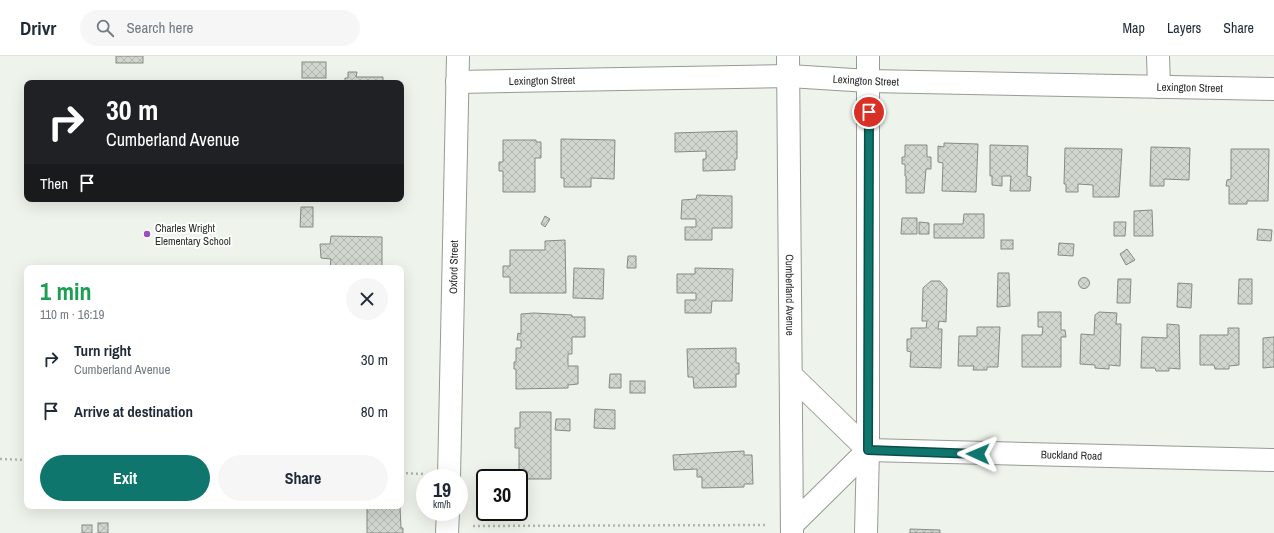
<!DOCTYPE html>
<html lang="en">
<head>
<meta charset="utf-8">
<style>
  :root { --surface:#fff; --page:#f6f6f7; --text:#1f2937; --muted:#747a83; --line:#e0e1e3; --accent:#0f766e }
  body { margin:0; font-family:"Archivo Narrow",sans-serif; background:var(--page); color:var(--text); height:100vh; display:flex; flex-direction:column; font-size:15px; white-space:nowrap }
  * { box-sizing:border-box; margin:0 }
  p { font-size:13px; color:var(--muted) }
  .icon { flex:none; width:22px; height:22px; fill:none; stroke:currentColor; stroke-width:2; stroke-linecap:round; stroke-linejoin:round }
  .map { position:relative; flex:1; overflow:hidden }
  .details { position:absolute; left:24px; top:209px; width:380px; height:244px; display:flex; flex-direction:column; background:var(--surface); border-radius:8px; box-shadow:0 4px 16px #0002 }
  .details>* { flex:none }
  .top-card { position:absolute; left:24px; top:24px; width:380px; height:122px; border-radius:8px; box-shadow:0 4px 16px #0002; background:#202124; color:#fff; overflow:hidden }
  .speed { position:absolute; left:416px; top:413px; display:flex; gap:8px; font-size:20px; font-weight:700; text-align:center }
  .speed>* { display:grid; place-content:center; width:52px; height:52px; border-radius:50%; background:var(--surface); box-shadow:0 4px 16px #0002; line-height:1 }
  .speed small { font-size:10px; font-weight:400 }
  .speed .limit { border:2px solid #111; border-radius:6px; background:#fff; color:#111 }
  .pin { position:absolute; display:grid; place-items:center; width:34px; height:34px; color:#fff; margin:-17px; border:2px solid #fff; border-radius:50%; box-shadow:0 1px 4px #0007 }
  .me { position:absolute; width:44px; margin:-22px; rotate:271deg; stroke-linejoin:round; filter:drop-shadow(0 0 3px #0008) }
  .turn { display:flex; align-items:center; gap:14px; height:84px; padding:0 16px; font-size:18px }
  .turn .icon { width:52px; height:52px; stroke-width:2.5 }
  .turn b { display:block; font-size:28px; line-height:34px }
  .then { display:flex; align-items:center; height:38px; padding:0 16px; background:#0003; gap:8px; font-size:15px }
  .round { display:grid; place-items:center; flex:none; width:42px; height:42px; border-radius:21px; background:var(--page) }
  .overview { display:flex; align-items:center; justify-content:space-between; height:68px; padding:0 16px }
  h1 { font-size:24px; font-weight:700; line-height:30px; color:#1e9e55 }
  .primary-button { display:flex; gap:8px; margin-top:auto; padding:8px 16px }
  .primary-button a { flex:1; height:46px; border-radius:24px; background:var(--accent); color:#fff; font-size:16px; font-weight:700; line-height:46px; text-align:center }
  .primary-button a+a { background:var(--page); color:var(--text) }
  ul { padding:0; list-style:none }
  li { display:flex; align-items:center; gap:12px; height:52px; padding:0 16px }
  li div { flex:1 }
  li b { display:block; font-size:15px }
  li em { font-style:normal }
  header { display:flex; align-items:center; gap:24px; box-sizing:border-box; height:56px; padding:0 20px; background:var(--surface); border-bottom:1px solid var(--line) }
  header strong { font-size:19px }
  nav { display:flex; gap:22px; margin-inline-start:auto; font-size:14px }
  .search { width:280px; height:36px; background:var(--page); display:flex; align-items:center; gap:10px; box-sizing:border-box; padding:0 14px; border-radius:22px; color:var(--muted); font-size:15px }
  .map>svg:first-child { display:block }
  .building { fill:url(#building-cross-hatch); stroke:#868b84 }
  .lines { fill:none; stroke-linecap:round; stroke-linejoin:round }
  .street-casing { stroke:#969b94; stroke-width:24 }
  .path { stroke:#b1b5ae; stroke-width:2.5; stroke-dasharray:2 3; stroke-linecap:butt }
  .street { stroke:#fff; stroke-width:22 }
  .route-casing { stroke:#0a4d48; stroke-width:10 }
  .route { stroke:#0f766e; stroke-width:7 }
  .poi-dot { fill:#9f4dbd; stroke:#fdfffc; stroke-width:1.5 }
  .labels { text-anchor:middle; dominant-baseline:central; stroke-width:4; stroke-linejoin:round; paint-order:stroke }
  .street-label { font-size:11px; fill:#2a2c29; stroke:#fdfffc }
  .poi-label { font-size:11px; fill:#2a2c29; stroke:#fdfffc; text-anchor:start }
</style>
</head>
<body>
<header>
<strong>Drivr</strong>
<div class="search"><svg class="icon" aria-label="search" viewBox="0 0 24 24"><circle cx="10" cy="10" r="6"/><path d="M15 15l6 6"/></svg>Search here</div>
<nav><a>Map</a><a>Layers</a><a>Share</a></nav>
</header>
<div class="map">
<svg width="1274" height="477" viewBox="0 0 1274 477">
  <defs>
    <pattern id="building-cross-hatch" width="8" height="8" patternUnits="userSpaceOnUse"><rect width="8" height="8" fill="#d1d6cf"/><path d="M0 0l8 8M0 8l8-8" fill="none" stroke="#b4b8b2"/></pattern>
  </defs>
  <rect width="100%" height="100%" fill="#eef3eb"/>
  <!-- building -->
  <g class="building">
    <rect x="116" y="0" width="27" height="7"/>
    <rect x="302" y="6" width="24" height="16"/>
    <polygon points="348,16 357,16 356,21 383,21 383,27 345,27 345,22 348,22"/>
    <polygon points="737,75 737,103 735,103 735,114 703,115 703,103 706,103 706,95 675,96 675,77"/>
    <polygon points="561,83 615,84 614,123 591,122 591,131 564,131 564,122 561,122"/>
    <polygon points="503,84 536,84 536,86 541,86 541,102 535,102 535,136 503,136 503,115 499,115 499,106 503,106"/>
    <polygon points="944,87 978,88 976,136 942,135 943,107 938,106 938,90 944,91"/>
    <polygon points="905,89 927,89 927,101 931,101 931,113 926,113 924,137 906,137 906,120 905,120 905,108 902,108 902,101 905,101"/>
    <polygon points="990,89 1028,90 1027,120 1031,121 1030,135 1010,135 1011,120 1002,120 1002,130 992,129 992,120 990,120"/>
    <polygon points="1151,91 1190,92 1189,124 1164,123 1164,130 1150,130"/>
    <polygon points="1065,92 1122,93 1119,141 1093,141 1093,129 1078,128 1078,136 1066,136 1066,128 1064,128"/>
    <polygon points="1231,93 1269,93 1268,145 1247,145 1247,148 1229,148 1229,130 1226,130 1227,124 1231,123"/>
    <polygon points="697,139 732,140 732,172 712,172 712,184 685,184 685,171 696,171 696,163 681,163 682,144 696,143"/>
    <polygon points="301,151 313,151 313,171 300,171"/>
    <polygon points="1152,154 1153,180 1134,180 1134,155"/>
    <polygon points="964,158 984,158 984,182 934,182 934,168 963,168"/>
    <polygon points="545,160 550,163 545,171 541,168"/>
    <polygon points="902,162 917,162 917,178 901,178"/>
    <polygon points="919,166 929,167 929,178 919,178"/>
    <polygon points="1114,166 1126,166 1125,180 1114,180"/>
    <polygon points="1258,173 1272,174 1271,185 1257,184"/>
    <polygon points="331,180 382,181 382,212 330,212 331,203 321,202 320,188 330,188"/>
    <polygon points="565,184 566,237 510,237 510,221 503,221 503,210 510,210 510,194 545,194 545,185"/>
    <rect x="1001" y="184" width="12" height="9"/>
    <polygon points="1059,187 1074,188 1073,200 1058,199"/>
    <polygon points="1127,193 1135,204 1126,209 1120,198"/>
    <polygon points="628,200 636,200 636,212 627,212"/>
    <polygon points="574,212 604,213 603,243 573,242"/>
    <polygon points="695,212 733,213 732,245 712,245 711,257 685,257 685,244 696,244 696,237 677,237 677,218 695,218"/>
    <polygon points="998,217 1009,217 1010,250 997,251"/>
    <circle cx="1084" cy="227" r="5.5"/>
    <polygon points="1118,223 1131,223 1130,247 1117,247"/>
    <polygon points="1239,223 1252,223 1252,248 1238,248"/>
    <polygon points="931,225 940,225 947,233 946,266 939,265 938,273 942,273 941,312 910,311 911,296 907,295 907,283 911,283 911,272 926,272 927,265 922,265 923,232"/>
    <polygon points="1178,227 1192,228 1191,252 1177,251"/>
    <polygon points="1038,256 1061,256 1061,274 1065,274 1066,281 1061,281 1061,311 1022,311 1022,279 1042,279 1043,271 1038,271"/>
    <polygon points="1099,256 1117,257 1116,268 1121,268 1120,310 1109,309 1109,313 1095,312 1095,309 1080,308 1081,278 1094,279 1095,259"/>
    <polygon points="534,257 572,259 572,261 585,261 585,281 572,281 572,298 568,298 568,310 578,310 578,328 568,329 568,332 516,333 516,313 514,313 514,306 516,306 516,292 521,292 521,284 517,284 518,277 521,278 521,258"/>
    <polygon points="1167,268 1179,269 1180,313 1169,312 1169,315 1156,315 1155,312 1141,312 1142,281 1167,282"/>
    <polygon points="977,271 1000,271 998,311 987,311 987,314 973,314 974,310 958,310 959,280 977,280"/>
    <polygon points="1228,272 1239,272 1239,309 1229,310 1229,313 1215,313 1214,309 1200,309 1200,279 1228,279"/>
    <polygon points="1274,281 1274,311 1263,312 1263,282"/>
    <polygon points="736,292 736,307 739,307 739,318 736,318 736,331 694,332 693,321 688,321 687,293"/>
    <polygon points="610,318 621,318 621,332 609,332"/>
    <rect x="630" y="325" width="15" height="12"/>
    <polygon points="595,353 615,354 615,373 594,372"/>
    <polygon points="520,356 551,356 551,423 519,423 519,392 515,392 515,372 520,372"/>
    <polygon points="556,363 570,363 570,375 555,374"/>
    <polygon points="744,395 744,399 752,399 753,428 744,428 744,431 702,432 702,421 697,421 697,413 674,414 673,399"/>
    <polygon points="367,450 400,450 401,472 403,472 403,477 367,477"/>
    <rect x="98" y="467" width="10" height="10"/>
    <rect x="82" y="469" width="10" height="8"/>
    <polygon points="910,473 940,474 940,477 910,477"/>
  </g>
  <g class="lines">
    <defs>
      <g id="street">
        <path id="s1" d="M788 0 792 477"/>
        <polyline points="1158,0 1159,31"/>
        <path id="s2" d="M457 26 789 20 869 25 1274 33"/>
        <path id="s3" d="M791 319 868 394 1274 404"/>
        <path id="s4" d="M449 422 458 0"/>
        <polyline points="792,469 868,394"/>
        <polyline points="447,477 448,456"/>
        <polyline points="866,477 868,394 868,0"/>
      </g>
    </defs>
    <!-- street casing -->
    <use href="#street" class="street-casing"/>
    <!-- path -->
    <g class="path">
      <polyline points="0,403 27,404"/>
      <polyline points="401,417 424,418"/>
      <polyline points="473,470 768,469"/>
    </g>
    <!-- street -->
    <use href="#street" class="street"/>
  </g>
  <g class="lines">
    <defs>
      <polyline id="route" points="869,56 868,394 978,398"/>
    </defs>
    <!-- route casing -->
    <use href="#route" class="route-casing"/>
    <!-- route -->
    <use href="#route" class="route"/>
  </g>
  <!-- markers -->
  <circle class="poi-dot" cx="147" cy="178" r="4"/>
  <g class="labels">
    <!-- street labels -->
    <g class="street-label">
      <text stroke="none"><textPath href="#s2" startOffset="409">Lexington Street</textPath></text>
      <text stroke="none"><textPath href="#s2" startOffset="85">Lexington Street</textPath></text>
      <text stroke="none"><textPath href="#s2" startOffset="733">Lexington Street</textPath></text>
      <text stroke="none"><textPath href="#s4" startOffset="211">Oxford Street</textPath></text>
      <text stroke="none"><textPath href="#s1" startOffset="239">Cumberland Avenue</textPath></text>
      <text stroke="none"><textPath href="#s3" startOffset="311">Buckland Road</textPath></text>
    </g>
    <!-- poi labels -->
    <g class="poi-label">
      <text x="155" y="172">Charles Wright<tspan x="155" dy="13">Elementary School</tspan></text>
    </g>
  </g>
</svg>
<div class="speed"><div>19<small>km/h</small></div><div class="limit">30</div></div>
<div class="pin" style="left:869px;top:56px;background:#d93025"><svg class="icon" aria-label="arrive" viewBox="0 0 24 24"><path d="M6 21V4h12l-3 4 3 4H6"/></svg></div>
<svg class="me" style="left:978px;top:398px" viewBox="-20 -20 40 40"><path d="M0-17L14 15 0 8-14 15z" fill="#0f766e" stroke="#fff" stroke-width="4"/></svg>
<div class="top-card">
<div class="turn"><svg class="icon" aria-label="right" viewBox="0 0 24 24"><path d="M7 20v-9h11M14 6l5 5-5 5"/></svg><div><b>30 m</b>Cumberland Avenue</div></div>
<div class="then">Then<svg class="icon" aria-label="arrive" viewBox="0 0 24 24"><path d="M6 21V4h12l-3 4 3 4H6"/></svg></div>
</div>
<section class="details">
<div class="overview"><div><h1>1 min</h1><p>110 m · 16:19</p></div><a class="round"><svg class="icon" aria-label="close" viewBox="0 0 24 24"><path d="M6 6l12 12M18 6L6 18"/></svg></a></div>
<ul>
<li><svg class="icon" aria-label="right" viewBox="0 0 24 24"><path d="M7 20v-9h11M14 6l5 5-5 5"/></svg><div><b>Turn right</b><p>Cumberland Avenue</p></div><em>30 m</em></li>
<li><svg class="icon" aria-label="arrive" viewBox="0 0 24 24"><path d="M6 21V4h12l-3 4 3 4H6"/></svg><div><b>Arrive at destination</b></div><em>80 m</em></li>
</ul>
<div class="primary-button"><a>Exit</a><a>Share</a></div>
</section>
</div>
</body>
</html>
